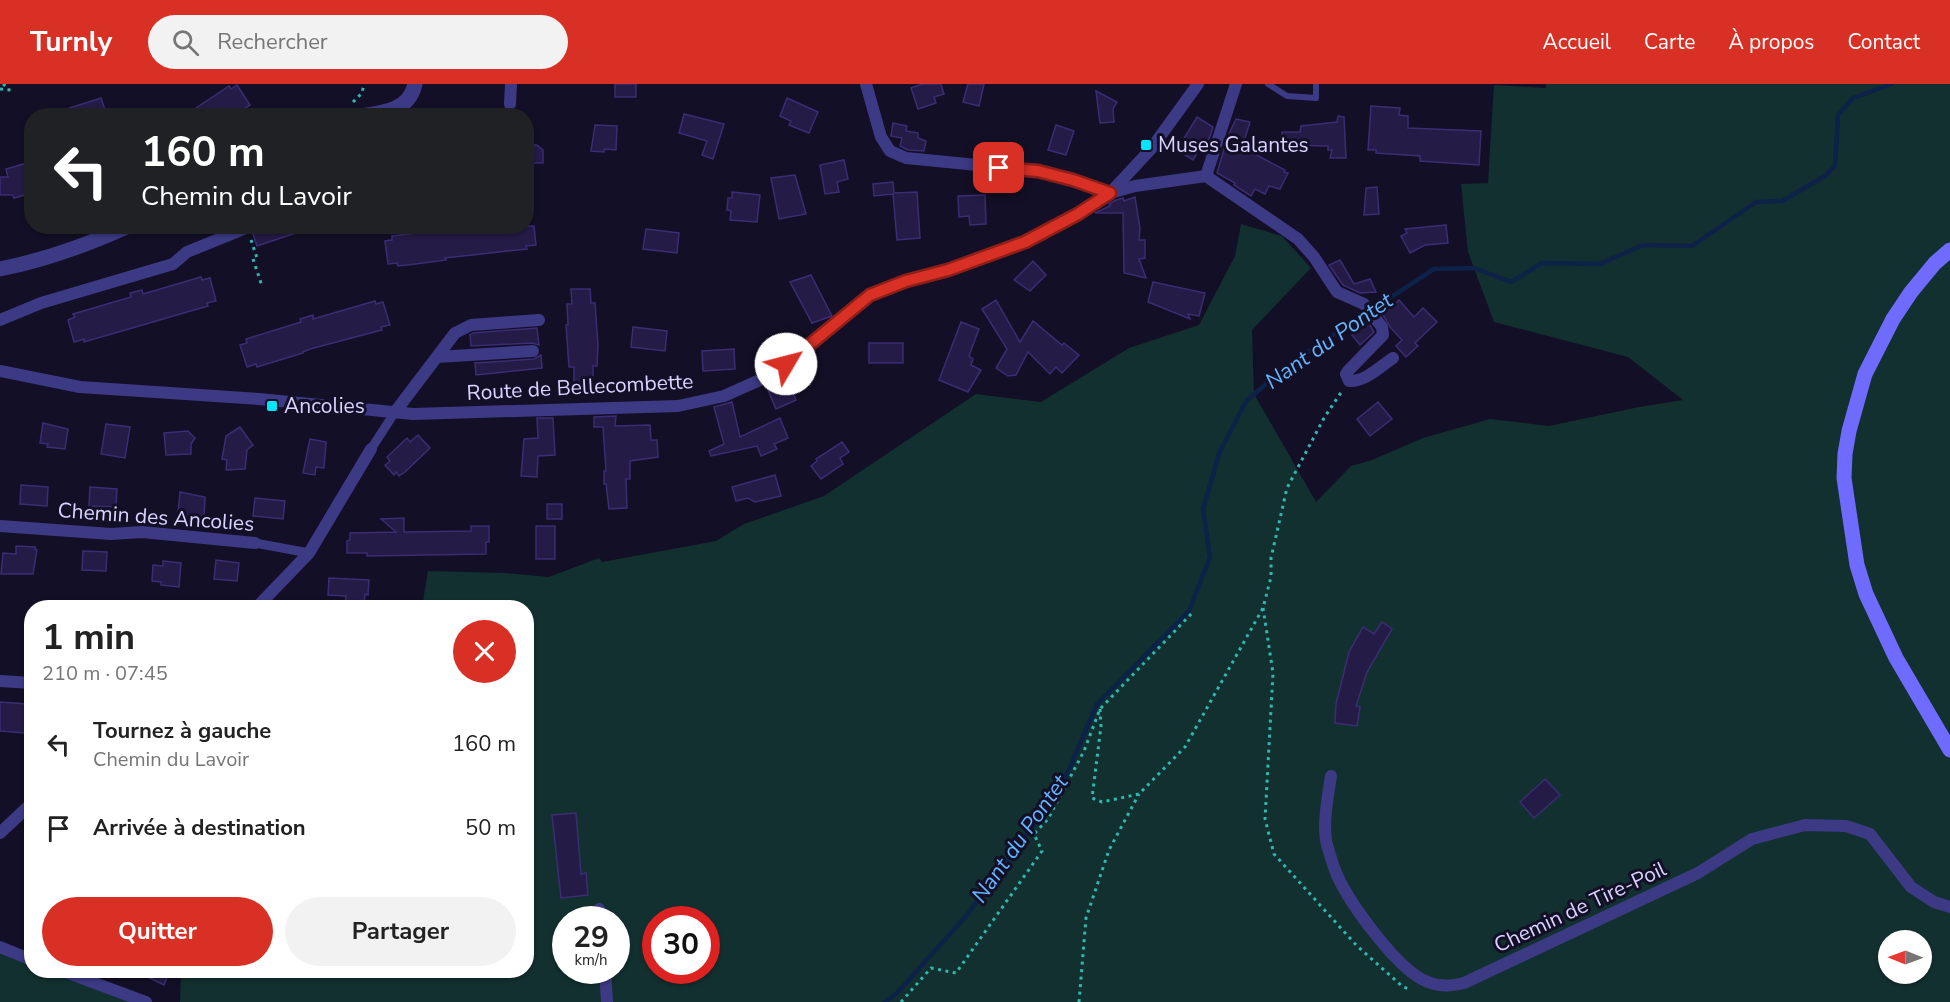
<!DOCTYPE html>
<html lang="fr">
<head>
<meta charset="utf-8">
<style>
  :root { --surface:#fff; --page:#f2f2f2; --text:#222; --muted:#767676; --accent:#d93025 }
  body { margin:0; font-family:"Nunito Sans",sans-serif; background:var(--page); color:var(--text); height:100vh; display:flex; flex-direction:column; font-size:22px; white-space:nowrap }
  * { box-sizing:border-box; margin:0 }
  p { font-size:20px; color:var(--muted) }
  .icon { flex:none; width:33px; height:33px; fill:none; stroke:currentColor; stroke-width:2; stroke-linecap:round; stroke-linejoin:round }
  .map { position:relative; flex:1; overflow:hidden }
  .drawer { position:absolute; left:24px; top:516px; width:510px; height:378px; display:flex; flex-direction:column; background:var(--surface); border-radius:24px; box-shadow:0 2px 4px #0004 }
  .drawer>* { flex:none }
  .top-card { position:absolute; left:24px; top:24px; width:510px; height:126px; border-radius:24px; box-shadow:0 2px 4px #0004; background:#202124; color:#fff; overflow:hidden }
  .needle { width:39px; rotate:271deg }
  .tools { position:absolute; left:1878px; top:846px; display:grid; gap:12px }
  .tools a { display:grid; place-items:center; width:54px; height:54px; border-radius:50%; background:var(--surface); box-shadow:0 2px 4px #0004; font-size:30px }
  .speed { position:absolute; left:552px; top:822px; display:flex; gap:12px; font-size:30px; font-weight:700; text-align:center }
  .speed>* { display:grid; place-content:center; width:78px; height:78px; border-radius:50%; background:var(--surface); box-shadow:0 2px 4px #0004; line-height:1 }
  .speed small { font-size:15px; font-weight:400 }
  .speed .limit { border:9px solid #d22; background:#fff; color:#111 }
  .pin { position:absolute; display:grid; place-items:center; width:51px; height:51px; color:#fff; margin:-26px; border-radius:12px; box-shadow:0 3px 9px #0006 }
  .me { position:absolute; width:66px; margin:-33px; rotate:53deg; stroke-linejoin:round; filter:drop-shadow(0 0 4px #0008) }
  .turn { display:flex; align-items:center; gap:21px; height:126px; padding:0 18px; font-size:27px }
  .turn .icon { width:78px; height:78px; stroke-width:2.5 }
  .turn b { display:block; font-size:42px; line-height:51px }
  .round { display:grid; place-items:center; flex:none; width:63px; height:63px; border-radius:32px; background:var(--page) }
  .overview { display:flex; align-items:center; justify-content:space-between; height:102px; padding:0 18px }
  h1 { font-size:36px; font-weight:700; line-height:45px }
  .primary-button { display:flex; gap:12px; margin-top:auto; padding:12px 18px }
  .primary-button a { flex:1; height:69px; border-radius:36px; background:var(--accent); color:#fff; font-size:24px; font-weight:700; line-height:69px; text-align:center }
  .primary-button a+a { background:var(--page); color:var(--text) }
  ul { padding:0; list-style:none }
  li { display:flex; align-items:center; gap:18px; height:84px; padding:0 18px }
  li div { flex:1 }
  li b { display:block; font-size:22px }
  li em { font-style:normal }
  header { display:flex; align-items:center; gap:36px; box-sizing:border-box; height:84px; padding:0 30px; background:var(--accent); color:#fff }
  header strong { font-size:28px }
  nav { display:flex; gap:33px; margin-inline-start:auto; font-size:21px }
  .search { width:420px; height:54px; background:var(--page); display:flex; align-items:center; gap:15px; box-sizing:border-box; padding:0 21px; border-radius:33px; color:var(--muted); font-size:22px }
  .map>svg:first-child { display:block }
  .green { fill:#12302f; fill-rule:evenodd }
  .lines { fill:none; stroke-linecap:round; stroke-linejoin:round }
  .stream { stroke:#0c2248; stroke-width:4.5 }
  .building { fill:#241b47; stroke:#3b2d73; stroke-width:1.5 }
  .path { stroke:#2fb8b0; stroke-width:3; stroke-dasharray:3 4.5; stroke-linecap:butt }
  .service { stroke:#3d3a85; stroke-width:6 }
  .pedestrian { stroke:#3d3a85; stroke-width:9 }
  .minor { stroke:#3d3a85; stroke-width:12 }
  .tertiary { stroke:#3d3a85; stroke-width:15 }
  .secondary { stroke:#6f6bff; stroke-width:15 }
  .route-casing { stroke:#8d1f18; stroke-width:15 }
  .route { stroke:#d93025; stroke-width:10 }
  .poi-dot { fill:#00e5ff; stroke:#130f26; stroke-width:2 }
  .labels { text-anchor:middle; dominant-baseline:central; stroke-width:6; stroke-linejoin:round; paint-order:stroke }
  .poi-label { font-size:21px; fill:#d9d4ff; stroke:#130f26; text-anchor:start }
  .street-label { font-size:21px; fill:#d9d4ff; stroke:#130f26 }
  .water-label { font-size:22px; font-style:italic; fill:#62b6ff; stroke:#130f26 }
</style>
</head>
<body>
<header>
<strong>Turnly</strong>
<div class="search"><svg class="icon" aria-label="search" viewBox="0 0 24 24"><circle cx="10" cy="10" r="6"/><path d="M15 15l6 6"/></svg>Rechercher</div>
<nav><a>Accueil</a><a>Carte</a><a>À propos</a><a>Contact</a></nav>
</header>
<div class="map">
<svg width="1950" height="918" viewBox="0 0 1950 918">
  <rect width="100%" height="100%" fill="#130f26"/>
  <!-- green -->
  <g class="green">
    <path d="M1546 0H1950V918H180L181 887 526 886V524L422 523 428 487 504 489 549 493 599 474 602 478 716 457 744 440 824 412 976 310 1041 318 1129 264 1199 241 1235 172 1241 140 1282 152 1311 184 1252 246 1254 310 1316 418 1351 382 1372 376 1423 354 1490 335 1549 342 1639 323 1683 316 1628 273 1494 238 1468 168 1461 100 1488 99 1494 1 1546 4ZM566 836H616V886H566ZM656 836H706V886H656ZM1888 856H1922V890H1888Z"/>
    <polygon points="0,867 31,879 32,886 52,887 137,918 0,918"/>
  </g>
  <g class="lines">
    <!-- stream -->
    <polyline class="stream" points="885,918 897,909 967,831 1062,702 1097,620 1189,527 1210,473 1203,425 1220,367 1247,316 1291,279 1434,185 1474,184 1511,198 1542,179 1600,180 1643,161 1692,162 1756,118 1782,117 1825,92 1835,82 1838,31 1853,14 1892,0"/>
  </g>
  <!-- building -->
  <g class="building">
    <rect x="615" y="0" width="21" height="13"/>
    <polygon points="922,0 941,0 944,10 934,13 936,19 918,25 911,4"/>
    <polygon points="968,0 984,0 979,22 963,18"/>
    <polygon points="237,1 250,21 242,26 245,32 184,32 229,2 231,5"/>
    <polygon points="1096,7 1117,18 1113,25 1114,38 1100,39"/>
    <polygon points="101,14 105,26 87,32 55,32 54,29"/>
    <polygon points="787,14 818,28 809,49 789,41 791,37 780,32"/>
    <polygon points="1371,22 1400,24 1399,31 1408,32 1408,44 1481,47 1479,81 1420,77 1420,72 1376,69 1376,66 1368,66"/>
    <polygon points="684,30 724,40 713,75 702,71 707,57 679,49"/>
    <polygon points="1338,32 1344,33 1346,74 1330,74 1332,66 1328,66 1328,62 1281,61 1282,48 1300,48 1301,42 1337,38"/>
    <polygon points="1197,33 1213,43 1208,58 1205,56 1193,76 1177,66"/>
    <polygon points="1236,35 1250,38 1243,61 1236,60 1285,86 1284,88 1288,89 1280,105 1269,102 1265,110 1255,105 1251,112 1234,101 1235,99 1217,89 1228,52"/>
    <polygon points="893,39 907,42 906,47 918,49 918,54 926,57 924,67 908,66 900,62 902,54 891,52"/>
    <polygon points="595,41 617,42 616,66 604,65 604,68 591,67"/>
    <polygon points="1056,41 1074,47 1066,71 1048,66"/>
    <polygon points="526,61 537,61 543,66 543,79 526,79"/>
    <polygon points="844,76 848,95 837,98 839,108 825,110 820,81"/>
    <polygon points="27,79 28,83 32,82 32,109 14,114 13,111 0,111 0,93 8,93 6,85"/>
    <polygon points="795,91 806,130 779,135 771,94"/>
    <polygon points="893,98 894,109 917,108 920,154 897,156 893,110 874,112 873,100"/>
    <polygon points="1377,103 1379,130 1364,131 1366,104"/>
    <polygon points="732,108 760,111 757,138 730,136 731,127 727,126 728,114 732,114"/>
    <polygon points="985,111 986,140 970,141 969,132 959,133 958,112"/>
    <polygon points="1135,113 1140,144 1139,156 1145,156 1145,174 1139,175 1146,194 1124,189 1123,129 1095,129 1110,122 1109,120 1116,116 1123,114 1124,117"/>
    <polygon points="1446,141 1448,159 1425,161 1410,169 1401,152 1407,149 1405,145"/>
    <polygon points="259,142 308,142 308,145 257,162 253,150 257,147"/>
    <polygon points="449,142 534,142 536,161 526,162 527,165 445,174 446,176 416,180 398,182 397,179 388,180 385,157 392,156 392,152 449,145"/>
    <polygon points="646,145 679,149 677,169 643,165"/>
    <polygon points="1340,176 1354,200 1370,195 1376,208 1360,209 1343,201 1329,181"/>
    <polygon points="1033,177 1046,191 1030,207 1014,196"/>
    <polygon points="811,191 832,232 812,239 790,198"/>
    <polygon points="201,193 202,196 210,194 216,217 207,219 208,222 84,258 84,255 74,258 68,236 75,233 73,230 131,213 130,209 142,206 143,210"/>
    <polygon points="1153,198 1205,209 1199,232 1188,230 1190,235 1148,218"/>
    <polygon points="571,205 590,205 591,219 595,219 598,261 597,282 593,282 593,297 574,298 574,283 569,283 566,241 568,241 567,220 572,220"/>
    <polygon points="996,216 1020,258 1033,237 1062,261 1064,259 1079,271 1062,289 1056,283 1050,290 1028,268 1016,291 1008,292 996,284 1007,265 982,225"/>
    <polygon points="1399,216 1414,233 1423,224 1437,238 1415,259 1418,262 1406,273 1396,262 1402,256 1390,243 1383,231"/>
    <polygon points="375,217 376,220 383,218 390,241 381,243 382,246 310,265 303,268 303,269 257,283 256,280 247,283 240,261 247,259 246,255 301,238 300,235 313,231 313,235"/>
    <polygon points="961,238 979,245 969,272 973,275 971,281 981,286 968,308 939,296"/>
    <polygon points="1368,238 1374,248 1360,261 1352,251"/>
    <polygon points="633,243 667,247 665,267 631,263"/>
    <polygon points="537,244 539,261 532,259 471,262 470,251 473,249"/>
    <rect x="869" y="259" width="34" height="20"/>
    <polygon points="734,265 735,285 703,287 702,267"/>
    <polygon points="541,271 542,284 476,291 475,279 534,275"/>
    <polygon points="784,297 788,297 796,316 776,325 767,304"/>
    <polygon points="732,318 740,353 780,334 788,354 774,360 777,365 761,372 757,362 711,372 709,367 724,360 714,323"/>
    <polygon points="1378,318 1392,335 1370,352 1357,335"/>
    <polygon points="616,332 615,342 650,341 651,356 657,356 658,373 630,377 630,395 626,395 627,424 609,425 606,400 604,400 604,387 606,387 603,343 594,343 594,333"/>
    <polygon points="537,334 553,334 555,371 538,372 537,393 521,392 524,355 538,354"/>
    <polygon points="43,339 68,345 65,365 47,363 48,360 40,359"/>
    <polygon points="106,340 130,343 125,374 101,370"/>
    <polygon points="240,343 253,361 247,366 245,385 226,386 227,376 222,375 226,352"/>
    <polygon points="188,347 195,354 191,360 191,370 166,371 164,349"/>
    <polygon points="418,351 430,364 405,388 399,392 396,388 394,391 385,381 390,377 387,373 407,354 410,358"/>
    <polygon points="310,355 326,358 324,384 316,383 315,391 303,389"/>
    <polygon points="842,358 849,368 840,374 843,380 821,395 811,382 817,377 816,375"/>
    <polygon points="775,391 781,412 755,418 748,414 736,417 732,403"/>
    <polygon points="21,401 48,403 47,422 20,420"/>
    <polygon points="90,403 117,405 116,423 89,422"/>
    <polygon points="180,408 205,413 204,432 178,430"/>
    <polygon points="255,414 285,417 283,435 253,432"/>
    <rect x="547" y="420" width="15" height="15"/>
    <polygon points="404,434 404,448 471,447 471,442 489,442 489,458 486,458 486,470 367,472 367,469 347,469 347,457 350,456 350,449 396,448 381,435"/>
    <rect x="536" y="442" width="19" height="33"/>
    <polygon points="16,462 35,463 35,465 37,466 33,490 1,490 3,469 16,470"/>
    <polygon points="83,467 107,468 106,487 82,486"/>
    <polygon points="216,476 239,479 237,497 214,495"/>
    <polygon points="163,477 181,479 179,503 161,501 161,498 152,497 153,481 163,482"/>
    <polygon points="329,494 369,496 368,511 365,510 364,524 345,524 346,512 328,511"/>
    <polygon points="1382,538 1392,545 1367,588 1356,622 1360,623 1357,642 1335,639 1336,620 1349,568 1363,543 1374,550"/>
    <polygon points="0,618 27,620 25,649 0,647"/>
    <polygon points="1545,695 1560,711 1534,734 1520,718"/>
    <polygon points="576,729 581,790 586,789 588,811 561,814 552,731"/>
    <polygon points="133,886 170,886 164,901"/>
  </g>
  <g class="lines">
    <!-- path -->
    <g class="path">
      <polyline points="3,0 9,5"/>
      <polyline points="0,5 11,6"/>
      <polyline points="353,18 362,9 364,0"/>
      <polyline points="305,32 348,25"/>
      <polyline points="251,156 257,174"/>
      <polyline points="253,175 262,202"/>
      <polyline points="1263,524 1273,589 1265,735 1274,770 1357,862 1403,903 1410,905"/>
      <polyline points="1100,625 1101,642 1092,714 1102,718 1139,710 1185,663 1263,524 1271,493 1271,474 1287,404 1324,334 1342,307"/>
      <polyline points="901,918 931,884 956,889 1042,767 1034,750 1048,735 1084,667 1100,625 1194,527"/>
      <polyline points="1079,918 1086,834 1109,766 1139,710"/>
    </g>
    <!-- service -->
    <polyline class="service" points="1268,0 1287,12 1316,14 1316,0"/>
    <!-- pedestrian -->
    <g class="pedestrian">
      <polyline points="371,365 395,328"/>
      <polyline points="255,459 309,469"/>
    </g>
    <!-- minor -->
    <g class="minor">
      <polyline points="866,0 881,53 890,67 906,74 1038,87 1073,96 1110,109 1135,102 1206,92"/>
      <polyline points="510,20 511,0"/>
      <path d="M1206 92 1298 155 1314 173 1337 208 1364 220 1382 243 1383 251 1348 287 1346 290 1349 297C1365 298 1381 282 1393 274"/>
      <polyline points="1206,92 1236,0"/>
      <polyline points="0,236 41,219 173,180 187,168 251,142"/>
      <polyline points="437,273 533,267"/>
      <polyline points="0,287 80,303 259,315 413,330 678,322 724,312 771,291 815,258 870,211 906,197 948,186 1025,158 1078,130 1110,109 1151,65 1198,0"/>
      <polyline points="395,328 455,249 471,241 539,236"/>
      <polyline points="0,442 111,450 142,448 255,459"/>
      <polyline points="256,524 309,469 371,365"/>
      <polyline points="0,597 32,599"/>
      <path d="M1331 692C1328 712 1322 742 1327 761 1330 771 1333 782 1337 791 1350 820 1399 888 1428 898 1441 903 1451 902 1464 899L1698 789 1752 755 1805 741 1846 742 1870 750 1911 803 1934 818 1950 823"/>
      <polyline points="0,749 32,719"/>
      <polyline points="599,825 600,836"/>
      <polyline points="0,863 32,876"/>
      <polyline points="60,886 146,918"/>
      <polyline points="605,886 607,918"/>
    </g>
    <!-- tertiary -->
    <g class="tertiary">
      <path d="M359 32C383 29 409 27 415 0"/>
      <path d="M0 185C45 176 87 161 129 142"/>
    </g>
    <!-- secondary -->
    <polyline class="secondary" points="1950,166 1935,179 1911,208 1893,235 1865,290 1849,347 1845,370 1844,394 1857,481 1866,510 1896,574 1950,666"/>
  </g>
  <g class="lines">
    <defs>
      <polyline id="route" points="786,280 870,211 906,197 948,186 1025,158 1078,130 1110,109 1073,96 1038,87 999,84"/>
    </defs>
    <!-- route casing -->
    <use href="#route" class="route-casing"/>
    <!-- route -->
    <use href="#route" class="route"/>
  </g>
  <!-- markers -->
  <g class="poi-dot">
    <rect x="1140" y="55" width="12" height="12" rx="3"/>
    <rect x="266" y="316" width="12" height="12" rx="3"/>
  </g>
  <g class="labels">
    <!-- poi labels -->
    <g class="poi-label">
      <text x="1158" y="61">Muses Galantes</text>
      <text x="284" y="322">Ancolies</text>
    </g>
    <!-- street labels -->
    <g class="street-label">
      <text transform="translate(580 303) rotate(-3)">Route de Bellecombette</text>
      <text transform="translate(156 433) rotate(4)">Chemin des Ancolies</text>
      <text transform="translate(1580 823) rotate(-25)">Chemin de Tire-Poil</text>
    </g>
    <!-- water labels -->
    <g class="water-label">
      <text transform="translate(1329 257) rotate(-35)">Nant du Pontet</text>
      <text transform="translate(1020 755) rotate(-55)">Nant du Pontet</text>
    </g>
  </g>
</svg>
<div class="tools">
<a><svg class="needle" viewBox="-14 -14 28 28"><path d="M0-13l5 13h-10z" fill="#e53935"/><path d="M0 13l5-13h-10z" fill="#767676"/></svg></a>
</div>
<div class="speed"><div>29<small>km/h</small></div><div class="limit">30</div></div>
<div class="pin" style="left:999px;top:84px;background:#d93025"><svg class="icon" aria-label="arrive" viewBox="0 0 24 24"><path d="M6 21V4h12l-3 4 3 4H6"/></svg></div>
<svg class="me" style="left:786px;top:280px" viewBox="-20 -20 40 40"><circle r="19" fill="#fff"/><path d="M0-13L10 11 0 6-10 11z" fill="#d93025"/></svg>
<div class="top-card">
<div class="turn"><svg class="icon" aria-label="left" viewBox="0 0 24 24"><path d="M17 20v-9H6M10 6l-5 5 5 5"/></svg><div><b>160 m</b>Chemin du Lavoir</div></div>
</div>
<section class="drawer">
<div class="overview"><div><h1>1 min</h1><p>210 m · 07:45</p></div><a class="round" style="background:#d93025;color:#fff"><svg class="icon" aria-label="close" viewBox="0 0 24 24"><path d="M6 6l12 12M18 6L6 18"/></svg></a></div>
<ul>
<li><svg class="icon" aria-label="left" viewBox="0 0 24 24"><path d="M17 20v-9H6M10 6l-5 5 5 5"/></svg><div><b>Tournez à gauche</b><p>Chemin du Lavoir</p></div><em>160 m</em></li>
<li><svg class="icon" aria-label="arrive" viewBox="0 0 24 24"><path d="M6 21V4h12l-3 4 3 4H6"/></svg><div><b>Arrivée à destination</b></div><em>50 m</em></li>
</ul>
<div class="primary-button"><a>Quitter</a><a>Partager</a></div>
</section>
</div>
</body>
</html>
